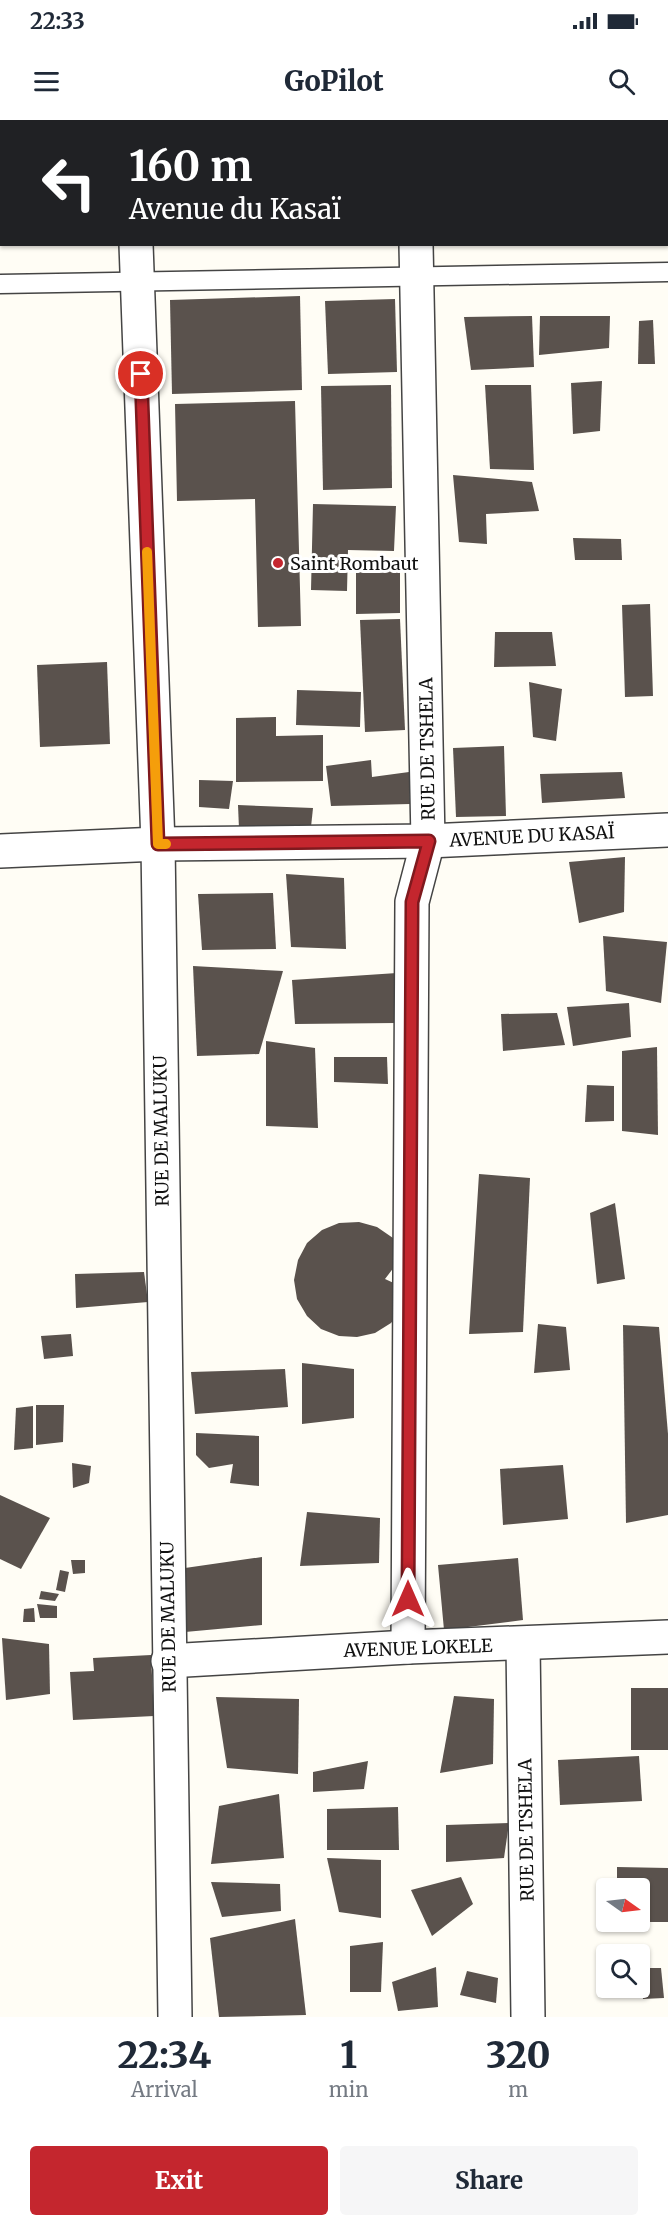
<!DOCTYPE html>
<html lang="en">
<head>
<meta charset="utf-8">
<style>
  :root { --surface:#fff; --page:#f6f6f7; --text:#1f2937; --muted:#747a83; --accent:#c4262e }
  body { margin:0; font-family:Merriweather,serif; background:var(--page); color:var(--text); height:100vh; display:flex; flex-direction:column; font-size:22px; white-space:nowrap }
  * { box-sizing:border-box; margin:0 }
  p { font-size:20px; color:var(--muted) }
  .icon { flex:none; width:33px; height:33px; fill:none; stroke:currentColor; stroke-width:2; stroke-linecap:round; stroke-linejoin:round }
  .map { position:relative; height:1897px; overflow:hidden }
  .details { display:flex; flex-direction:column; background:var(--surface); flex:1 }
  .details>* { flex:none }
  .top-card { position:absolute; left:0px; top:0px; width:669px; height:126px; box-shadow:0 2px 4px #0004; background:#202124; color:#fff; overflow:hidden }
  .needle { width:39px; rotate:104deg }
  .controls { position:absolute; left:596px; top:1758px; display:grid; gap:12px }
  .controls a { display:grid; place-items:center; width:54px; height:54px; border-radius:6px; background:var(--surface); box-shadow:0 2px 4px #0004; font-size:30px }
  .pin { position:absolute; display:grid; place-items:center; width:51px; height:51px; color:#fff; margin:-26px; border:3px solid #fff; border-radius:50%; box-shadow:0 2px 6px #0007 }
  .me { position:absolute; width:66px; margin:-33px; rotate:0deg; stroke-linejoin:round; filter:drop-shadow(0 0 4px #0008) }
  .turn { display:flex; align-items:center; gap:21px; height:126px; padding:0 30px; font-size:27px }
  .turn .icon { width:78px; height:78px; stroke-width:2.5 }
  .turn b { display:block; font-size:42px; line-height:51px }
  .eta { display:flex; justify-content:space-evenly; align-items:center; height:102px; text-align:center }
  .eta b { font-size:36px; font-weight:800; line-height:42px }
  .primary-button { display:flex; gap:12px; margin-top:auto; padding:12px 30px }
  .primary-button a { flex:1; height:69px; border-radius:6px; background:var(--accent); color:#fff; font-size:24px; font-weight:800; line-height:69px; text-align:center }
  .primary-button a+a { background:var(--page); color:var(--text) }
  .status { display:flex; justify-content:space-between; align-items:center; height:42px; padding:0 30px; background:var(--surface); direction:ltr }
  .status svg { height:16px; fill:currentColor }
  header { display:flex; justify-content:space-between; align-items:center; height:78px; padding:0 30px; background:var(--surface); font-size:27px; font-weight:800 }
  .map>svg:first-child { display:block }
  .building { fill:#5a524d }
  .lines { fill:none; stroke-linecap:round; stroke-linejoin:round }
  .service-casing { stroke:#444; stroke-width:21 }
  .minor-casing { stroke:#444; stroke-width:36 }
  .service { stroke:#fff; stroke-width:18 }
  .minor { stroke:#fff; stroke-width:33 }
  .route-casing { stroke:#7f191e; stroke-width:15 }
  .route { stroke:#c4262e; stroke-width:10 }
  .slow { stroke:#f59e0b; stroke-width:10 }
  .poi-dot { fill:#c4262e; stroke:#fff; stroke-width:2 }
  .labels { text-anchor:middle; dominant-baseline:central; stroke-width:6; stroke-linejoin:round; paint-order:stroke }
  .poi-label { font-size:18px; fill:#111; stroke:#fff; text-anchor:start }
  .street-label { font-size:18px; fill:#111; stroke:#fff }
</style>
</head>
<body>
<div class="status"><b>22:33</b><svg viewBox="0 0 49 12"><path d="M0 12V9h3v3zM5 12V6h3v6zM10 12V3h3v9zM15 12V0h3v12zM26 1h20v11H26zM47 4h2v5h-2z"/></svg></div>
<header><svg class="icon" aria-label="menu" viewBox="0 0 24 24"><path d="M4 6h16M4 12h16M4 18h16"/></svg>GoPilot<svg class="icon" aria-label="search" viewBox="0 0 24 24"><circle cx="10" cy="10" r="6"/><path d="M15 15l6 6"/></svg></header>
<div class="map">
<svg width="668" height="1897" viewBox="0 0 668 1897">
  <rect width="100%" height="100%" fill="#fffdf5"/>
  <!-- building -->
  <g class="building">
    <polygon points="300,176 302,270 172,274 170,180"/>
    <polygon points="395,179 397,252 328,254 325,181"/>
    <polygon points="532,196 534,247 471,250 464,197"/>
    <polygon points="540,196 610,196 609,228 539,235"/>
    <polygon points="653,200 655,244 638,244 639,201"/>
    <polygon points="602,261 600,311 573,314 571,263"/>
    <polygon points="391,265 392,368 323,370 321,266"/>
    <polygon points="485,265 531,265 534,350 490,349"/>
    <polygon points="295,281 301,506 258,507 255,379 177,381 175,284"/>
    <polygon points="453,355 532,362 539,391 486,394 487,424 459,422"/>
    <polygon points="313,384 396,386 394,431 348,430 347,471 311,470"/>
    <polygon points="573,418 621,419 622,440 575,440"/>
    <polygon points="400,449 400,493 356,494 356,450"/>
    <polygon points="650,484 653,576 625,577 622,485"/>
    <polygon points="400,499 405,610 365,612 360,500"/>
    <polygon points="495,512 552,512 556,546 494,547"/>
    <polygon points="107,542 110,624 40,627 37,545"/>
    <polygon points="529,562 562,569 556,621 533,617"/>
    <polygon points="297,570 361,572 360,607 296,605"/>
    <polygon points="276,597 276,616 323,615 323,661 236,662 236,598"/>
    <polygon points="504,626 506,696 456,697 453,628"/>
    <polygon points="371,640 372,657 409,652 410,684 331,686 326,646"/>
    <polygon points="622,652 625,678 542,683 540,654"/>
    <polygon points="199,660 233,661 229,689 199,687"/>
    <polygon points="238,685 313,688 311,707 239,709"/>
    <polygon points="625,737 624,792 579,803 569,742"/>
    <polygon points="286,754 344,758 346,829 291,827"/>
    <polygon points="273,773 276,829 202,830 198,774"/>
    <polygon points="603,816 667,822 661,883 606,871"/>
    <polygon points="193,846 283,851 259,934 197,936"/>
    <polygon points="397,853 396,903 295,904 292,860"/>
    <polygon points="629,883 631,917 573,926 567,887"/>
    <polygon points="557,893 565,925 503,931 501,894"/>
    <polygon points="266,921 315,928 318,1008 266,1006"/>
    <polygon points="657,927 658,1015 622,1011 622,931"/>
    <polygon points="334,937 387,937 388,964 334,962"/>
    <polygon points="587,965 614,966 614,1001 585,1002"/>
    <polygon points="479,1054 530,1058 523,1212 469,1214"/>
    <polygon points="615,1083 625,1159 597,1164 590,1093"/>
    <polygon points="359,1102 377,1107 393,1118 404,1134 385,1159 409,1170 403,1188 391,1203 375,1213 357,1217 339,1216 321,1209 307,1196 297,1179 294,1160 298,1140 307,1123 322,1110 339,1103"/>
    <polygon points="144,1152 148,1182 76,1188 75,1154"/>
    <polygon points="538,1204 566,1207 570,1250 534,1253"/>
    <polygon points="623,1205 659,1207 668,1314 668,1395 626,1403"/>
    <polygon points="71,1214 73,1236 44,1239 41,1216"/>
    <polygon points="302,1243 354,1249 354,1298 302,1304"/>
    <polygon points="285,1249 288,1287 195,1294 191,1252"/>
    <polygon points="36,1285 64,1285 63,1322 36,1325"/>
    <polygon points="33,1286 33,1328 14,1330 16,1288"/>
    <polygon points="196,1313 259,1316 259,1366 230,1363 233,1344 209,1348 196,1335"/>
    <polygon points="72,1343 91,1346 89,1363 73,1368"/>
    <polygon points="563,1345 568,1399 503,1405 500,1349"/>
    <polygon points="0,1375 50,1398 21,1449 0,1439"/>
    <polygon points="307,1392 380,1398 379,1443 300,1446"/>
    <polygon points="262,1437 262,1505 185,1512 185,1448"/>
    <polygon points="518,1438 523,1500 444,1510 438,1445"/>
    <polygon points="71,1440 85,1440 85,1453 73,1454"/>
    <polygon points="60,1450 69,1452 65,1472 56,1470"/>
    <polygon points="41,1471 59,1474 55,1481 39,1479"/>
    <polygon points="37,1484 57,1486 57,1498 40,1498"/>
    <polygon points="34,1488 35,1502 23,1502 24,1489"/>
    <polygon points="2,1518 49,1524 50,1574 6,1580"/>
    <polygon points="151,1535 154,1596 73,1600 70,1552 94,1551 93,1538"/>
    <rect x="631" y="1568" width="37" height="62"/>
    <polygon points="454,1576 494,1579 493,1644 440,1653"/>
    <polygon points="216,1577 299,1579 298,1654 227,1648"/>
    <polygon points="639,1636 642,1681 560,1685 558,1640"/>
    <polygon points="368,1641 364,1669 313,1672 313,1652"/>
    <polygon points="279,1674 284,1738 211,1744 219,1686"/>
    <polygon points="398,1687 399,1730 327,1730 327,1689"/>
    <polygon points="509,1703 504,1738 446,1742 446,1705"/>
    <polygon points="327,1738 381,1740 381,1798 339,1792"/>
    <polygon points="617,1747 668,1748 668,1802 639,1802 639,1768 617,1768"/>
    <polygon points="461,1757 473,1784 432,1816 411,1770"/>
    <polygon points="211,1762 280,1764 281,1791 222,1797"/>
    <polygon points="295,1799 306,1895 219,1897 210,1818"/>
    <polygon points="383,1822 381,1872 350,1872 350,1826"/>
    <polygon points="436,1847 438,1887 398,1891 392,1862"/>
    <polygon points="639,1848 661,1848 664,1878 643,1879"/>
    <polygon points="467,1851 498,1858 496,1883 460,1875"/>
  </g>
  <g class="lines">
    <defs>
      <polyline id="service" points="0,164 668,152"/>
      <g id="minor">
        <polyline points="131,0 131,2"/>
        <polyline points="414,0 414,2"/>
        <polyline points="136,124 158,724 175,1897"/>
        <polyline points="0,731 158,724 428,721 668,710"/>
        <polyline points="523,1524 528,1897"/>
        <polyline points="408,1527 412,782 428,721 416,124"/>
        <polyline points="168,1541 408,1527 668,1517"/>
      </g>
    </defs>
    <!-- service casing -->
    <use href="#service" class="service-casing"/>
    <!-- minor casing -->
    <use href="#minor" class="minor-casing"/>
    <!-- service -->
    <use href="#service" class="service"/>
    <!-- minor -->
    <use href="#minor" class="minor"/>
  </g>
  <g class="lines">
    <defs>
      <polyline id="route" points="141,254 158,724 429,721 412,782 408,1479"/>
    </defs>
    <!-- route casing -->
    <use href="#route" class="route-casing"/>
    <!-- route -->
    <use href="#route" class="route"/>
    <!-- slow -->
    <polyline class="slow" points="147,432 158,724 166,724"/>
  </g>
  <!-- markers -->
  <circle class="poi-dot" cx="278" cy="443" r="6"/>
  <g class="labels">
    <!-- poi labels -->
    <g class="poi-label">
      <text x="290" y="443">Saint Rombaut</text>
    </g>
    <!-- street labels -->
    <g class="street-label">
      <text transform="translate(427 629) rotate(-91)">RUE DE TSHELA</text>
      <text transform="translate(532 716) rotate(-3)">AVENUE DU KASAÏ</text>
      <text transform="translate(161 1011) rotate(-91)">RUE DE MALUKU</text>
      <text transform="translate(168 1497) rotate(-91)">RUE DE MALUKU</text>
      <text transform="translate(418 1528) rotate(-2)">AVENUE LOKELE</text>
      <text transform="translate(526 1710) rotate(-91)">RUE DE TSHELA</text>
    </g>
  </g>
</svg>
<div class="controls">
<a><svg class="needle" viewBox="-14 -14 28 28"><path d="M0-13l5 13h-10z" fill="#e53935"/><path d="M0 13l5-13h-10z" fill="#747a83"/></svg></a>
<a><svg class="icon" aria-label="search" viewBox="0 0 24 24"><circle cx="10" cy="10" r="6"/><path d="M15 15l6 6"/></svg></a>
</div>
<div class="pin" style="left:141px;top:254px;background:#d93025"><svg class="icon" aria-label="arrive" viewBox="0 0 24 24"><path d="M6 21V4h12l-3 4 3 4H6"/></svg></div>
<svg class="me" style="left:408px;top:1479px" viewBox="-20 -20 40 40"><path d="M0-17L14 15 0 8-14 15z" fill="#c4262e" stroke="#fff" stroke-width="4"/></svg>
<div class="top-card">
<div class="turn"><svg class="icon" aria-label="left" viewBox="0 0 24 24"><path d="M17 20v-9H6M10 6l-5 5 5 5"/></svg><div><b>160 m</b>Avenue du Kasaï</div></div>
</div>
</div>
<section class="details">
<div class="eta">
<div><b>22:34</b><p>Arrival</p></div>
<div><b>1</b><p>min</p></div>
<div><b>320</b><p>m</p></div>
</div>
<div class="primary-button"><a>Exit</a><a>Share</a></div>
</section>
</body>
</html>
